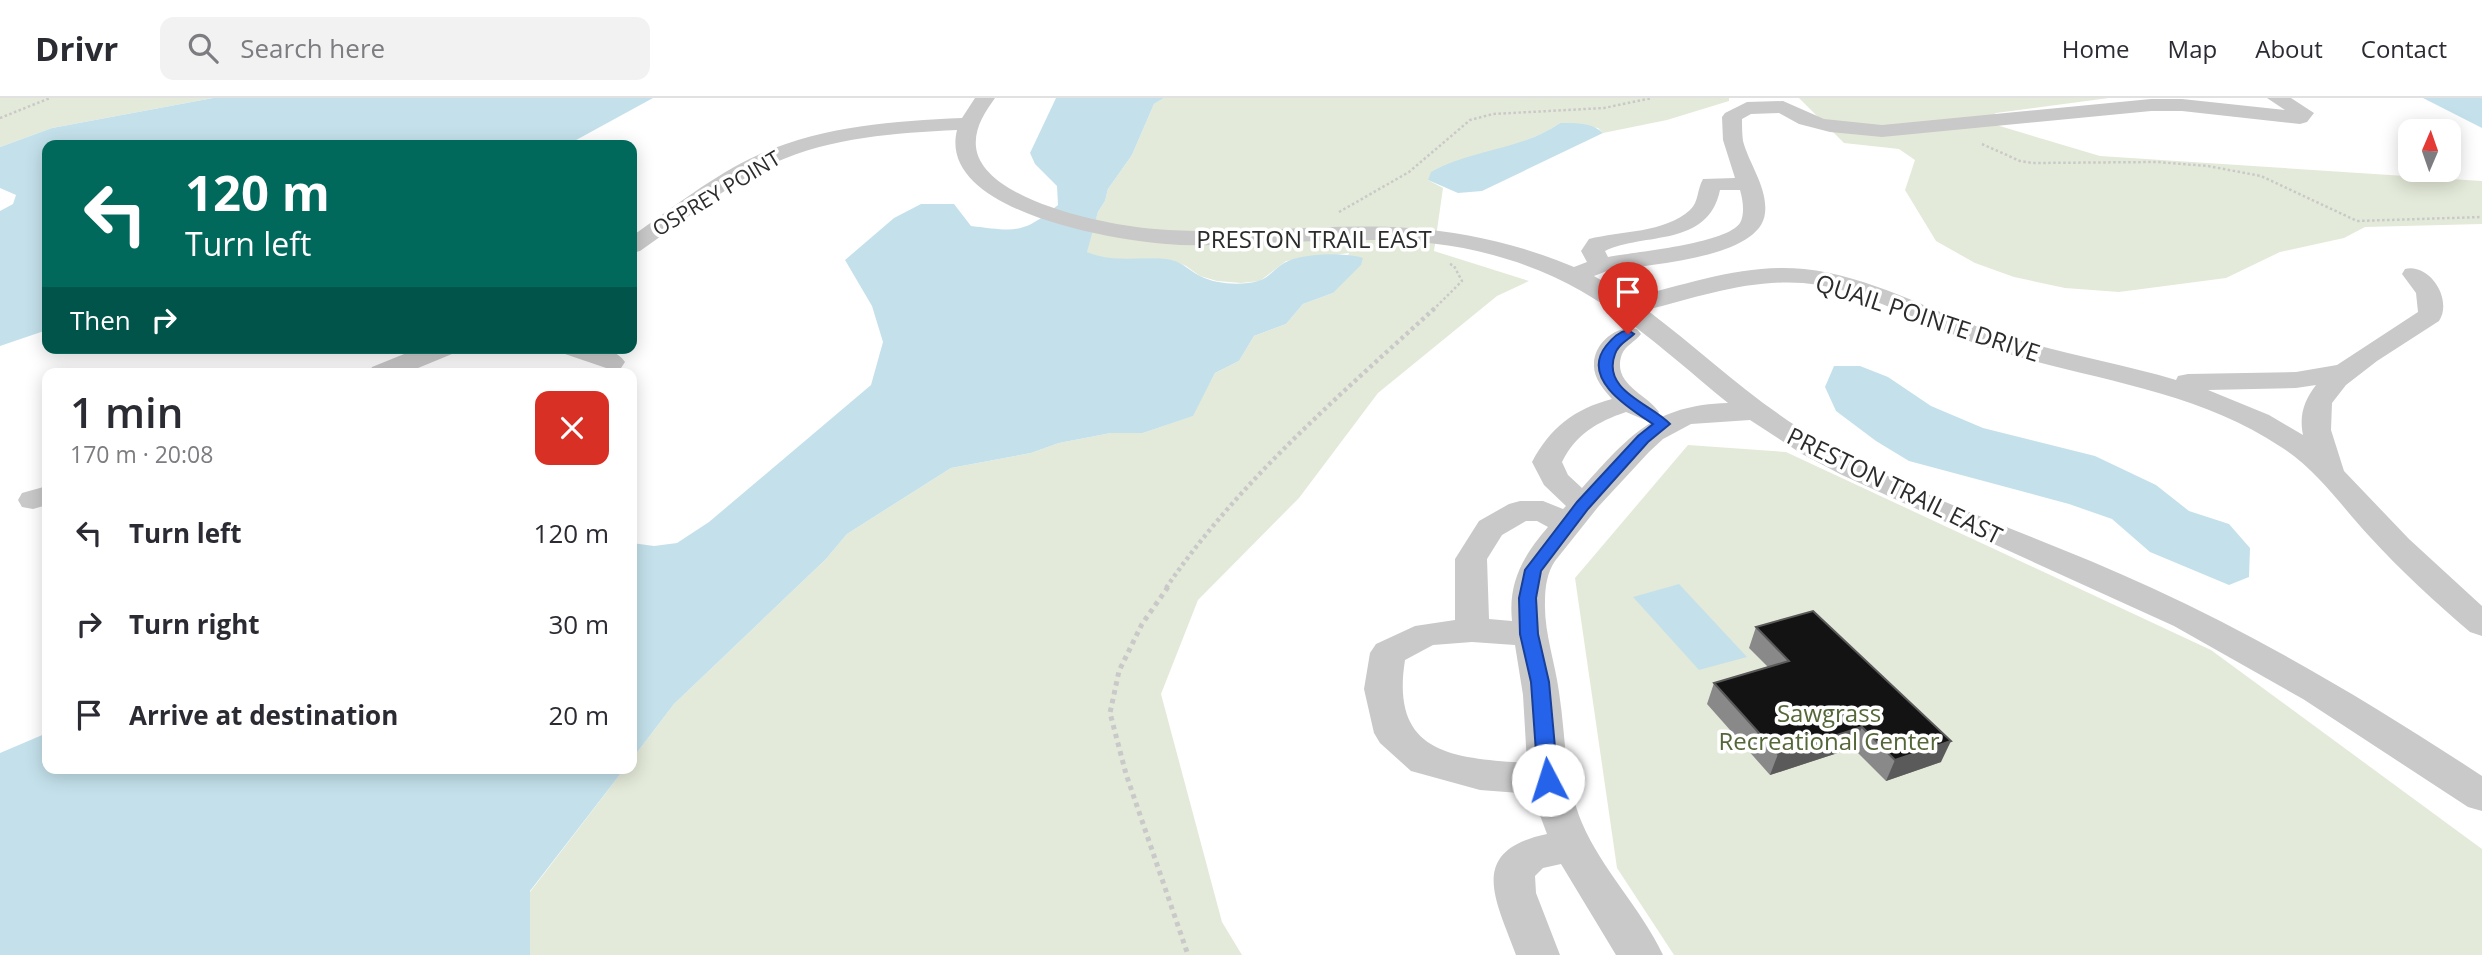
<!DOCTYPE html>
<html lang="en">
<head>
<meta charset="utf-8">
<style>
  :root { --surface:#fff; --page:#f2f2f3; --text:#2b2b33; --muted:#7c7c81; --line:#e1e1e2 }
  body { margin:0; font-family:"Open Sans",sans-serif; background:var(--page); color:var(--text); height:100vh; display:flex; flex-direction:column; font-size:26px; white-space:nowrap }
  * { box-sizing:border-box; margin:0 }
  p { font-size:23px; color:var(--muted) }
  .icon { flex:none; width:38px; height:38px; fill:none; stroke:currentColor; stroke-width:2; stroke-linecap:round; stroke-linejoin:round }
  .map { position:relative; flex:1; overflow:hidden }
  .panel { position:absolute; left:42px; top:270px; width:595px; height:406px; display:flex; flex-direction:column; background:var(--surface); border-radius:14px; box-shadow:0 4px 18px #0003 }
  .panel>* { flex:none }
  .top-card { position:absolute; left:42px; top:42px; width:595px; height:214px; border-radius:14px; box-shadow:0 4px 18px #0003; background:#00695c; color:#fff; overflow:hidden }
  .needle { width:46px; rotate:2deg }
  .controls { position:absolute; left:2398px; top:21px; display:grid; gap:14px }
  .controls a { display:grid; place-items:center; width:63px; height:63px; border-radius:14px; background:var(--surface); box-shadow:0 4px 18px #0003; font-size:35px }
  .pin { position:absolute; display:grid; place-items:center; width:60px; height:60px; color:#fff; margin:-72px -30px; border-radius:50% 50% 50% 0; rotate:-45deg; box-shadow:0 0 7px #0007 }
  .pin .icon { rotate:45deg }
  .me { position:absolute; width:77px; margin:-38px; rotate:355deg; stroke-linejoin:round; filter:drop-shadow(0 0 5px #0008) }
  .turn { display:flex; align-items:center; gap:24px; height:147px; padding:0 28px; font-size:32px }
  .turn .icon { width:91px; height:91px; stroke-width:2.5 }
  .turn b { display:block; font-size:49px; line-height:60px }
  .then { display:flex; align-items:center; height:66px; padding:0 28px; background:#0003; gap:14px; font-size:26px }
  .round { display:grid; place-items:center; flex:none; width:74px; height:74px; border-radius:14px; background:var(--page) }
  .head { display:flex; align-items:center; justify-content:space-between; height:119px; padding:0 28px }
  h1 { font-size:42px; font-weight:600; line-height:52px }
  ul { padding:0; list-style:none }
  li { display:flex; align-items:center; gap:21px; height:91px; padding:0 28px }
  li div { flex:1 }
  li b { display:block; font-size:26px }
  li em { font-style:normal }
  header { display:flex; align-items:center; gap:42px; box-sizing:border-box; height:98px; padding:0 35px; background:var(--surface); border-bottom:2px solid var(--line) }
  header strong { font-size:33px }
  nav { display:flex; gap:38px; margin-inline-start:auto; font-size:24px }
  .search { width:490px; height:63px; background:var(--page); display:flex; align-items:center; gap:18px; box-sizing:border-box; padding:0 24px; border-radius:14px; color:var(--muted); font-size:26px }
  .map>svg:first-child { display:block }
  .green { fill:#e4ead9 }
  .water { fill:#c4e1eb }
  .lines { fill:none; stroke-linecap:round; stroke-linejoin:round }
  .path-far2 { stroke:#c9c9c9; stroke-width:2.5; stroke-dasharray:2.5 2.5; stroke-linecap:butt }
  .path-far1 { stroke:#c9c9c9; stroke-width:4.5; stroke-dasharray:3.5 3.5; stroke-linecap:butt }
  .path { stroke:#c9c9c9; stroke-width:5; stroke-dasharray:4.5 4.5; stroke-linecap:butt }
  .minor { fill:#c9c9c9; fill-rule:evenodd }
  .wall { fill:#898989 }
  .shaded-wall { fill:#5a5a5a }
  .building { fill:#131313; stroke:#5a5a5a; stroke-width:2 }
  .route { fill:#2563eb; stroke:#184099; stroke-width:2 }
  .labels { text-anchor:middle; dominant-baseline:central; stroke-width:7; stroke-linejoin:round; paint-order:stroke }
  .far-street-label { font-size:21px; fill:#2c2c2c; stroke:#fff }
  .street-label { font-size:24px; fill:#2c2c2c; stroke:#fff }
  .park-label { font-size:24px; fill:#556739; stroke:#fff }
</style>
</head>
<body>
<header>
<strong>Drivr</strong>
<div class="search"><svg class="icon" aria-label="search" viewBox="0 0 24 24"><circle cx="10" cy="10" r="6"/><path d="M15 15l6 6"/></svg>Search here</div>
<nav><a>Home</a><a>Map</a><a>About</a><a>Contact</a></nav>
</header>
<div class="map">
<svg width="2482" height="857" viewBox="0 0 2482 857">
  <rect width="100%" height="100%" fill="#fff"/>
  <!-- green -->
  <g class="green">
    <polygon points="0,0 213,0 52,30 0,49"/>
    <polygon points="1164,0 1729,0 1729,3 1667,22 1603,35 1598,30 1560,25 1546,34 1428,82 1443,90 1434,153 1529,183 1497,198 1378,295 1299,400 1198,502 1161,596 1222,824 1242,857 530,857 530,794 625,670 632,670 632,661 674,606 826,461 847,436 951,370 1031,355 1059,345 1111,335 1143,335 1192,318 1215,275 1239,263 1254,238 1286,226 1303,206 1333,195 1349,155 1286,163 1260,183 1241,185 1217,183 1200,178 1186,168 1172,162 1103,161 1086,154 1098,114 1105,103 1108,91 1132,57 1154,6"/>
    <polygon points="1799,0 2109,0 1996,15 1983,23 2100,58 2482,83 2482,126 2365,129 2344,140 2280,154 2226,180 2119,194 2065,190 2014,179 1975,165 1936,143 1905,92 1915,62 1899,51 1844,45"/>
    <polygon points="1688,347 1786,354 2211,552 2482,751 2482,857 1674,857 1617,770 1575,480"/>
  </g>
  <!-- water -->
  <g class="water">
    <polygon points="213,0 653,0 567,47 47,47 47,232 0,248 0,113 13,106 16,97 0,90 0,49 52,30"/>
    <path d="M1056 0H1164L1154 6 1132 57 1108 91 1105 103 1098 114 1087 154C1115 166 1143 157 1172 162 1183 165 1190 173 1200 178 1215 186 1241 188 1258 183 1268 181 1275 170 1284 165 1301 155 1344 154 1363 160L1361 167 1333 195 1303 206 1286 226 1254 238 1239 263 1215 275 1193 318 1143 335H1111L1059 345 1031 355 951 370 847 436 826 461 674 606 632 661V445L654 448 677 445 709 424 871 287 883 244 872 208 845 162 894 120 921 106H954L971 128C1015 133 1022 137 1058 107L1057 88 1035 66 1030 55Z"/>
    <polygon points="2423,0 2482,0 2482,30"/>
    <path d="M1560 25C1574 25 1592 24 1603 35L1482 93 1458 95 1428 82 1431 74C1472 51 1521 52 1560 25Z"/>
    <polygon points="1834,268 1860,268 1888,279 1931,308 1983,330 2095,358 2156,387 2189,413 2229,426 2250,450 2249,479 2229,487 2150,454 2112,421 2069,406 1909,363 1876,343 1836,313 1825,289"/>
    <polygon points="1679,486 1747,559 1699,572 1633,499"/>
    <polygon points="47,635 47,670 625,670 530,793 530,857 0,857 0,655"/>
  </g>
  <g class="lines">
    <!-- path-far2 -->
    <g class="path-far2">
      <polyline points="0,20 50,0"/>
      <polyline points="1982,46 2020,63 2033,65 2157,64 2208,68 2261,78 2357,123 2482,119"/>
      <polyline points="1339,114 1409,74 1470,22 1493,16 1604,10 1652,0"/>
      <polyline points="1433,212 1462,183 1454,168 1448,165"/>
    </g>
    <!-- path-far1 -->
    <path class="path-far1" d="M1166 490C1239 383 1340 297 1435 210"/>
    <!-- path -->
    <polyline class="path" points="1168,489 1142,526 1119,573 1110,615 1126,676 1188,857"/>
    <!-- minor -->
    <g class="minor">
      <path d="M975 0H995C985 14 974 30 976 49 982 103 1110 128 1155 131 1240 138 1325 124 1410 130 1466 134 1522 147 1574 169L1587 164 1581 153 1589 141C1620 133 1665 135 1690 112 1699 104 1697 91 1703 81L1735 80 1723 42 1722 19 1725 15 1747 4 1783 3 1824 21 1882 27 2151 1H2182L2285 12 2267 0H2291L2314 15 2307 24 2300 26 2182 13H2151L1882 39 1830 34 1799 26 1779 15 1751 16 1742 21C1742 28 1742 36 1743 43 1749 66 1768 90 1765 115 1761 161 1643 167 1607 173L1594 178 1631 200C1687 186 1746 165 1804 171 1870 178 1928 212 1990 233 2051 254 2114 264 2176 282L2178 278 2188 276 2296 274 2337 267 2418 214 2416 195 2402 176 2405 171C2430 165 2453 202 2439 223L2377 263 2346 287 2332 305 2331 332 2344 373 2409 441 2482 508V538L2470 534C2435 504 2401 473 2370 439 2342 409 2317 372 2281 349 2194 291 2090 282 1992 251 1929 231 1869 191 1803 185 1750 181 1697 199 1647 212 1704 255 1756 306 1819 342 1924 403 2042 439 2152 490 2267 543 2376 608 2482 678V713L2468 709 2303 601 2174 528 1842 377 1802 356 1750 322 1691 326 1663 341 1649 354 1598 409 1555 463C1547 475 1545 489 1545 504 1544 534 1555 564 1559 594 1566 639 1564 682 1582 725 1602 772 1641 810 1663 857H1616L1561 766 1543 770 1535 778 1536 795 1560 857H1516C1496 802 1466 753 1547 736L1532 696 1480 692 1411 673 1380 645 1374 635 1364 591 1370 555 1376 546 1415 528 1455 522V461L1479 423 1509 406 1520 403H1543L1563 411 1566 408 1544 387 1532 364C1550 330 1574 311 1612 301 1603 291 1593 279 1594 266 1594 245 1617 226 1637 231L1641 236C1636 243 1625 248 1622 256 1611 286 1647 296 1659 314L1655 320 1645 322 1626 314C1597 324 1576 336 1562 364L1568 377 1582 390C1629 338 1654 307 1728 305 1650 241 1594 184 1493 157 1454 146 1412 142 1372 142 1308 141 1244 149 1180 147 1126 145 936 116 957 32 895 35 832 39 774 65 726 87 684 123 640 153L632 155V138C673 110 712 78 758 57 822 28 893 23 962 20ZM1720 92H1740C1743 102 1745 116 1740 125 1726 146 1634 154 1608 159L1605 153C1644 134 1708 150 1720 92ZM2316 287C2304 303 2299 317 2303 337L2269 317 2208 292 2296 290ZM1526 423H1537L1548 429C1523 458 1508 484 1512 523L1489 521 1487 461 1502 437ZM1472 544 1515 547 1523 597 1527 665C1452 660 1390 656 1405 562L1433 547Z"/>
      <polygon points="419,250 456,250 452,256 406,275 369,275 372,269"/>
      <path d="M561 250C581 250 613 246 625 264L621 270 612 272 565 256Z"/>
      <polygon points="47,388 47,407 33,411 22,409 18,402 22,395"/>
    </g>
  </g>
  <!-- wall -->
  <polygon class="wall" points="1756,529 1941,664 1886,683 1853,650 1770,677 1707,606 1714,585 1768,569 1749,550"/>
  <!-- shaded-wall -->
  <g class="shaded-wall">
    <polygon points="1862,629 1853,650 1770,677 1778,656"/>
    <polygon points="1951,643 1941,664 1886,683 1895,662"/>
  </g>
  <!-- building -->
  <polygon class="building" points="1813,513 1951,643 1895,662 1862,629 1778,656 1714,585 1789,563 1756,529"/>
  <!-- route -->
  <path class="route" d="M1628 232 1634 236C1628 242 1618 246 1615 256 1601 293 1652 306 1670 326L1648 344 1588 411 1541 473 1536 500 1538 536 1549 584 1558 682 1555 687 1548 689 1541 687 1538 682 1531 584 1520 536 1519 500 1525 472 1577 404 1638 338 1653 326C1630 311 1580 281 1606 248 1613 240 1618 234 1628 232Z"/>
  <g class="labels">
    <!-- far-street labels -->
    <g class="far-street-label">
      <text transform="translate(716 95) rotate(-31)">OSPREY POINT</text>
    </g>
    <!-- street labels -->
    <g class="street-label">
      <text x="1314" y="140">PRESTON TRAIL EAST</text>
      <text transform="translate(1928 219) rotate(18)">QUAIL POINTE DRIVE</text>
      <text transform="translate(1895 387) rotate(26)">PRESTON TRAIL EAST</text>
    </g>
    <!-- park labels -->
    <g class="park-label">
      <text x="1829" y="614">Sawgrass<tspan x="1829" dy="28">Recreational Center</tspan></text>
    </g>
  </g>
</svg>
<div class="controls">
<a><svg class="needle" viewBox="-14 -14 28 28"><path d="M0-13l5 13h-10z" fill="#e53935"/><path d="M0 13l5-13h-10z" fill="#7c7c81"/></svg></a>
</div>
<div class="pin" style="left:1628px;top:236px;background:#d93025"><svg class="icon" aria-label="arrive" viewBox="0 0 24 24"><path d="M6 21V4h12l-3 4 3 4H6"/></svg></div>
<svg class="me" style="left:1548px;top:682px" viewBox="-20 -20 40 40"><circle r="19" fill="#fff"/><path d="M0-13L10 11 0 6-10 11z" fill="#2563eb"/></svg>
<div class="top-card">
<div class="turn"><svg class="icon" aria-label="left" viewBox="0 0 24 24"><path d="M17 20v-9H6M10 6l-5 5 5 5"/></svg><div><b>120 m</b>Turn left</div></div>
<div class="then">Then<svg class="icon" aria-label="right" viewBox="0 0 24 24"><path d="M7 20v-9h11M14 6l5 5-5 5"/></svg></div>
</div>
<section class="panel">
<div class="head"><div><h1>1 min</h1><p>170 m · 20:08</p></div><a class="round" style="background:#d93025;color:#fff"><svg class="icon" aria-label="close" viewBox="0 0 24 24"><path d="M6 6l12 12M18 6L6 18"/></svg></a></div>
<ul>
<li><svg class="icon" aria-label="left" viewBox="0 0 24 24"><path d="M17 20v-9H6M10 6l-5 5 5 5"/></svg><div><b>Turn left</b></div><em>120 m</em></li>
<li><svg class="icon" aria-label="right" viewBox="0 0 24 24"><path d="M7 20v-9h11M14 6l5 5-5 5"/></svg><div><b>Turn right</b></div><em>30 m</em></li>
<li><svg class="icon" aria-label="arrive" viewBox="0 0 24 24"><path d="M6 21V4h12l-3 4 3 4H6"/></svg><div><b>Arrive at destination</b></div><em>20 m</em></li>
</ul>
</section>
</div>
</body>
</html>
